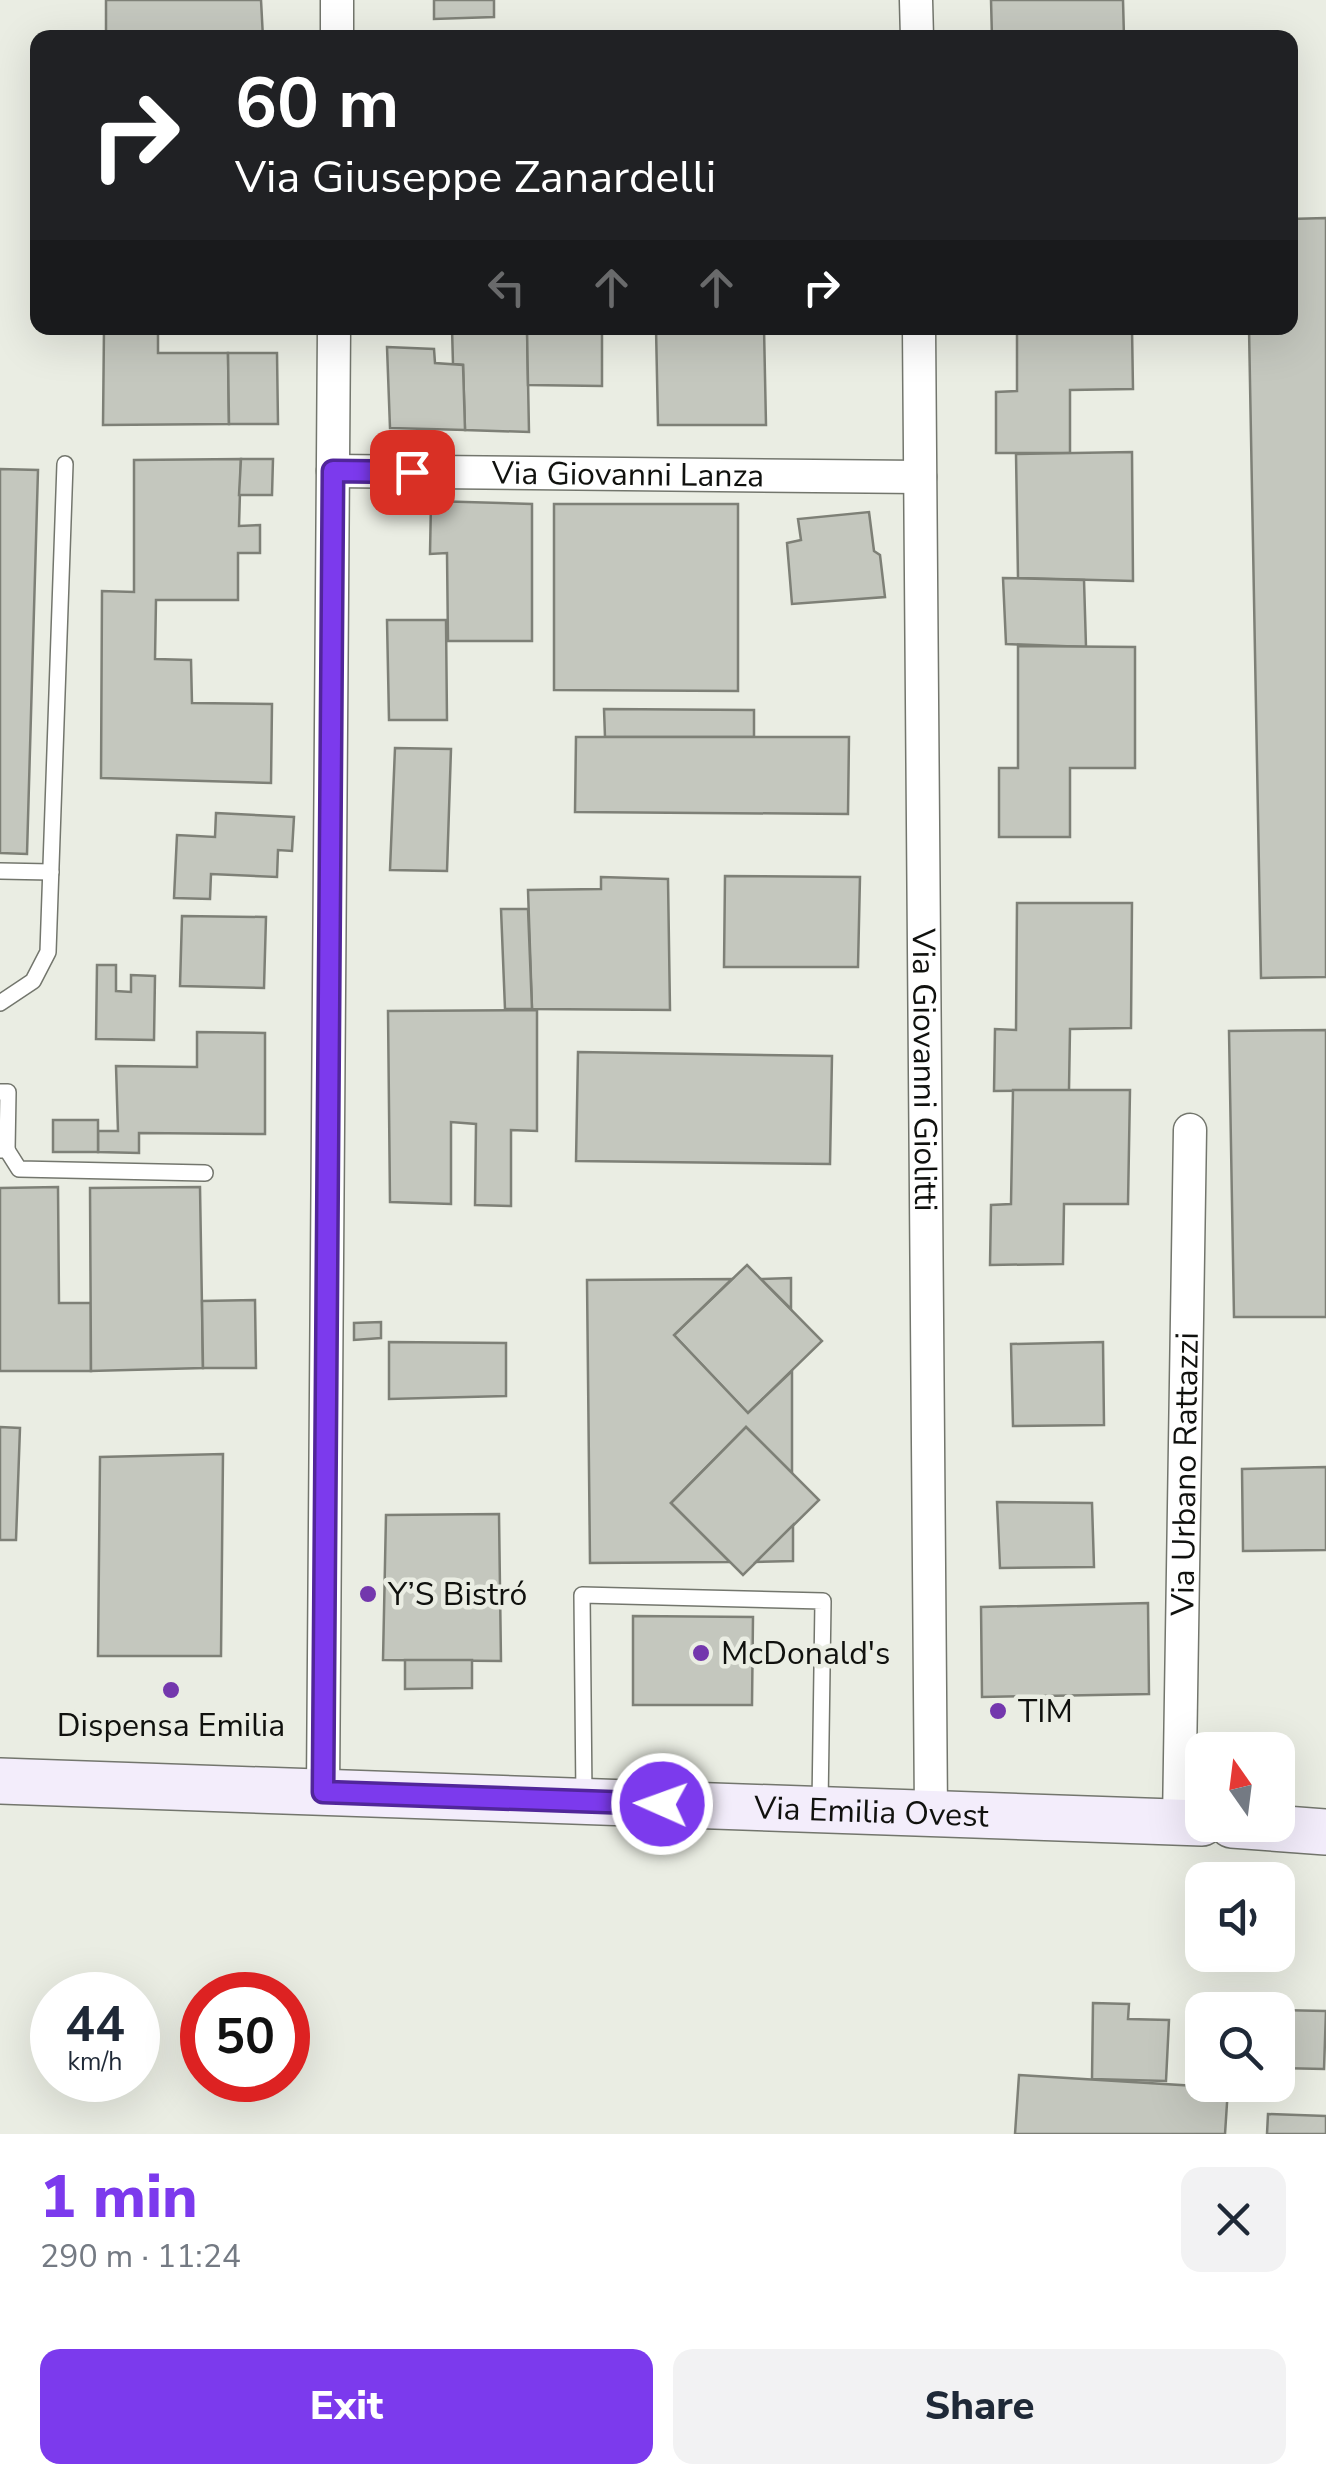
<!DOCTYPE html>
<html lang="en">
<head>
<meta charset="utf-8">
<style>
  :root { --surface:#fff; --page:#f2f2f3; --text:#1f2937; --muted:#747a83; --accent:#7c3aed }
  body { margin:0; font-family:"Nunito Sans",sans-serif; background:var(--page); color:var(--text); height:100vh; display:flex; flex-direction:column; font-size:38px; white-space:nowrap }
  * { box-sizing:border-box; margin:0 }
  p { font-size:32px; color:var(--muted) }
  .icon { flex:none; width:55px; height:55px; fill:none; stroke:currentColor; stroke-width:2; stroke-linecap:round; stroke-linejoin:round }
  .map { position:relative; height:2134px; overflow:hidden }
  .sheet { display:flex; flex-direction:column; background:var(--surface); flex:1 }
  .sheet>* { flex:none }
  .banner { position:absolute; left:30px; top:30px; width:1268px; height:305px; border-radius:20px; box-shadow:0 10px 40px #0002; background:#202124; color:#fff; overflow:hidden }
  .needle { width:65px; rotate:346deg }
  .controls { position:absolute; left:1185px; top:1732px; display:grid; gap:20px }
  .controls a { display:grid; place-items:center; width:110px; height:110px; border-radius:20px; background:var(--surface); box-shadow:0 10px 40px #0002; font-size:50px }
  .speed { position:absolute; left:30px; top:1972px; display:flex; gap:20px; font-size:50px; font-weight:700; text-align:center }
  .speed>* { display:grid; place-content:center; width:130px; height:130px; border-radius:50%; background:var(--surface); box-shadow:0 10px 40px #0002; line-height:1 }
  .speed small { font-size:25px; font-weight:400 }
  .speed .limit { border:15px solid #d22; background:#fff; color:#111 }
  .pin { position:absolute; display:grid; place-items:center; width:85px; height:85px; color:#fff; margin:-42px; border-radius:20px; box-shadow:0 5px 15px #0006 }
  .me { position:absolute; width:110px; margin:-55px; rotate:272deg; stroke-linejoin:round; filter:drop-shadow(0 0 8px #0008) }
  .turn { display:flex; align-items:center; gap:35px; height:210px; padding:0 40px; font-size:45px }
  .turn .icon { width:130px; height:130px; stroke-width:2.5 }
  .turn b { display:block; font-size:70px; line-height:85px }
  .lanes { display:flex; align-items:center; height:95px; padding:0 40px; background:#0003; justify-content:center; gap:50px; direction:ltr }
  .lanes .off { opacity:.35 }
  .round { display:grid; place-items:center; flex:none; width:105px; height:105px; border-radius:20px; background:var(--page) }
  .overview { display:flex; align-items:center; justify-content:space-between; height:170px; padding:0 40px }
  h1 { font-size:60px; font-weight:800; line-height:75px; color:var(--accent) }
  .primary-button { display:flex; gap:20px; margin-top:auto; padding:20px 40px }
  .primary-button a { flex:1; height:115px; border-radius:20px; background:var(--accent); color:#fff; font-size:40px; font-weight:800; line-height:115px; text-align:center }
  .primary-button a+a { background:var(--page); color:var(--text) }
  .map>svg:first-child { display:block }
  .building { fill:#c4c7be; stroke:#7e8077; stroke-width:2.5 }
  .lines { fill:none; stroke-linecap:round; stroke-linejoin:round }
  .lane-casing { stroke:#73766d; stroke-width:18 }
  .street-casing { stroke:#73766d; stroke-width:35 }
  .secondary-casing { stroke:#73766d; stroke-width:48 }
  .lane { stroke:#fff; stroke-width:15 }
  .street { stroke:#fff; stroke-width:32 }
  .secondary { stroke:#f3edfb; stroke-width:45 }
  .route-casing { stroke:#51269a; stroke-width:25 }
  .route { stroke:#7c3aed; stroke-width:18 }
  .poi-dot { fill:#7337ad; stroke:#eaede3; stroke-width:4 }
  .labels { text-anchor:middle; dominant-baseline:central; stroke-width:9; stroke-linejoin:round; paint-order:stroke }
  .street-label { font-size:32px; fill:#10110e; stroke:#eaede3 }
  .poi-label { font-size:32px; fill:#10110e; stroke:#eaede3; text-anchor:start }
</style>
</head>
<body>
<div class="map">
<svg width="1326" height="2134" viewBox="0 0 1326 2134">
  <rect width="100%" height="100%" fill="#eaede3"/>
  <!-- building -->
  <g class="building">
    <polygon points="106,0 261,0 263,38 106,38"/>
    <polygon points="434,0 494,0 494,17 434,19"/>
    <polygon points="991,0 1123,0 1124,38 992,38"/>
    <polygon points="1326,218 1326,977 1261,978 1249,328 1290,328 1290,219"/>
    <polygon points="104,328 158,328 158,353 228,353 229,424 103,425"/>
    <polygon points="452,328 527,328 529,432 465,430 463,365 453,364"/>
    <polygon points="527,328 602,328 602,386 528,385"/>
    <polygon points="656,328 764,328 766,425 658,425"/>
    <polygon points="1017,328 1132,328 1133,389 1070,390 1070,453 996,453 996,392 1017,391"/>
    <polygon points="387,347 434,349 435,363 463,365 465,430 390,428"/>
    <polygon points="228,353 277,353 278,424 229,424"/>
    <polygon points="1132,452 1133,581 1018,578 1016,454"/>
    <polygon points="241,459 239,526 260,525 260,553 238,553 238,600 156,600 155,659 191,660 192,703 272,704 271,783 101,778 102,591 134,592 134,460"/>
    <polygon points="241,459 273,459 272,495 239,495"/>
    <polygon points="0,469 38,470 27,854 0,853"/>
    <polygon points="431,501 532,504 532,641 448,641 447,553 430,554"/>
    <polygon points="554,504 738,504 738,691 554,690"/>
    <polygon points="869,512 874,551 880,555 885,597 792,604 787,543 801,540 798,519"/>
    <polygon points="1003,578 1084,580 1086,647 1006,644"/>
    <polygon points="387,620 446,620 447,720 389,720"/>
    <polygon points="1018,646 1135,647 1135,768 1070,768 1070,837 999,837 999,768 1018,768"/>
    <polygon points="604,709 754,710 754,737 605,737"/>
    <polygon points="576,737 849,737 848,814 575,812"/>
    <polygon points="395,748 451,749 447,871 390,870"/>
    <polygon points="216,813 294,817 292,851 278,850 277,877 211,874 210,899 174,898 177,835 215,837"/>
    <polygon points="725,876 860,877 858,967 724,967"/>
    <polygon points="601,877 668,879 670,1010 532,1009 528,890 601,889"/>
    <polygon points="1017,903 1132,903 1131,1028 1070,1029 1069,1090 994,1091 995,1029 1016,1030"/>
    <polygon points="501,909 528,909 532,1009 505,1009"/>
    <polygon points="182,916 266,917 264,988 180,986"/>
    <polygon points="97,965 116,965 116,991 131,992 131,975 155,976 154,1040 96,1039"/>
    <polygon points="537,1010 537,1131 511,1130 511,1206 475,1205 476,1124 451,1122 451,1204 390,1202 388,1011"/>
    <polygon points="1326,1030 1326,1317 1234,1317 1229,1031"/>
    <polygon points="197,1032 265,1033 265,1134 139,1133 139,1153 98,1152 98,1131 118,1131 116,1066 197,1067"/>
    <polygon points="578,1052 832,1056 830,1164 576,1161"/>
    <polygon points="1013,1090 1130,1090 1128,1204 1064,1204 1063,1264 990,1265 991,1205 1011,1204"/>
    <rect x="53" y="1120" width="45" height="32"/>
    <polygon points="58,1187 59,1303 91,1303 91,1371 0,1371 0,1188"/>
    <polygon points="200,1187 203,1368 91,1371 90,1188"/>
    <polygon points="747,1265 822,1341 748,1413 674,1335"/>
    <polygon points="791,1278 791,1309 761,1279"/>
    <polygon points="732,1279 674,1335 748,1413 792,1371 792,1473 746,1427 671,1503 730,1562 590,1563 587,1280"/>
    <polygon points="255,1300 256,1368 203,1368 202,1301"/>
    <polygon points="381,1322 381,1338 354,1340 354,1323"/>
    <polygon points="389,1342 506,1343 506,1396 389,1399"/>
    <polygon points="1103,1342 1104,1425 1013,1426 1011,1344"/>
    <polygon points="0,1427 20,1428 16,1540 0,1540"/>
    <polygon points="746,1427 819,1500 743,1575 671,1503"/>
    <polygon points="223,1454 221,1656 98,1656 100,1457"/>
    <polygon points="1326,1467 1326,1550 1243,1551 1242,1469"/>
    <polygon points="997,1502 1092,1503 1094,1567 1000,1568"/>
    <polygon points="499,1514 501,1661 383,1660 386,1515"/>
    <polygon points="793,1525 793,1561 756,1562"/>
    <polygon points="1148,1603 1149,1694 982,1697 981,1607"/>
    <polygon points="633,1616 753,1617 752,1705 633,1705"/>
    <polygon points="405,1660 472,1660 472,1688 405,1689"/>
    <polygon points="1093,2003 1129,2004 1128,2019 1169,2020 1166,2081 1092,2079"/>
    <polygon points="1278,2010 1326,2011 1324,2069 1278,2068"/>
    <polygon points="1019,2075 1228,2088 1225,2134 1015,2134"/>
    <polygon points="1268,2114 1326,2116 1326,2134 1267,2134"/>
  </g>
  <g class="lines">
    <defs>
      <g id="lane">
        <polyline points="0,871 51,872"/>
        <polyline points="0,1003 33,981 48,952 65,464"/>
        <polyline points="0,1092 8,1092 7,1150"/>
        <polyline points="0,1150 7,1150 19,1169 205,1173"/>
        <polyline points="584,1797 582,1595 823,1601 820,1805"/>
      </g>
      <g id="street">
        <polyline points="916,0 917,38"/>
        <polyline points="337,38 337,0"/>
        <path id="s1" d="M919 328 931 1814"/>
        <path id="s2" d="M333 471 920 477"/>
        <polyline points="323,1792 334,328"/>
        <path id="s3" d="M1179 1822 1190 1130"/>
      </g>
      <g id="secondary">
        <path id="s4" d="M0 1781 1202 1823"/>
        <polyline points="1232,1825 1326,1832"/>
      </g>
    </defs>
    <!-- lane casing -->
    <use href="#lane" class="lane-casing"/>
    <!-- street casing -->
    <use href="#street" class="street-casing"/>
    <!-- secondary casing -->
    <use href="#secondary" class="secondary-casing"/>
    <!-- lane -->
    <use href="#lane" class="lane"/>
    <!-- street -->
    <use href="#street" class="street"/>
    <!-- secondary -->
    <use href="#secondary" class="secondary"/>
  </g>
  <g class="lines">
    <defs>
      <polyline id="route" points="412,472 333,471 323,1792 662,1804"/>
    </defs>
    <!-- route casing -->
    <use href="#route" class="route-casing"/>
    <!-- route -->
    <use href="#route" class="route"/>
  </g>
  <!-- markers -->
  <g class="poi-dot">
    <circle cx="368" cy="1594" r="10"/>
    <circle cx="701" cy="1653" r="10"/>
    <circle cx="171" cy="1690" r="10"/>
    <circle cx="998" cy="1711" r="10"/>
  </g>
  <g class="labels">
    <!-- street labels -->
    <g class="street-label">
      <text stroke="none"><textPath href="#s2" startOffset="295">Via Giovanni Lanza</textPath></text>
      <text stroke="none"><textPath href="#s1" startOffset="742">Via Giovanni Giolitti</textPath></text>
      <text stroke="none"><textPath href="#s3" startOffset="348">Via Urbano Rattazzi</textPath></text>
      <text stroke="none"><textPath href="#s4" startOffset="872">Via Emilia Ovest</textPath></text>
    </g>
    <!-- poi labels -->
    <g class="poi-label">
      <text x="388" y="1594">Y’S Bistró</text>
      <text x="721" y="1653">McDonald's</text>
      <text x="1018" y="1711">TIM</text>
      <text x="171" y="1725" text-anchor="middle">Dispensa Emilia</text>
    </g>
  </g>
</svg>
<div class="controls">
<a><svg class="needle" viewBox="-14 -14 28 28"><path d="M0-13l5 13h-10z" fill="#e53935"/><path d="M0 13l5-13h-10z" fill="#747a83"/></svg></a>
<a><svg class="icon" aria-label="sound" viewBox="0 0 24 24"><path d="M4 9h4l5-4v14l-5-4H4zM17 9q2 3 0 6"/></svg></a>
<a><svg class="icon" aria-label="search" viewBox="0 0 24 24"><circle cx="10" cy="10" r="6"/><path d="M15 15l6 6"/></svg></a>
</div>
<div class="speed"><div>44<small>km/h</small></div><div class="limit">50</div></div>
<div class="pin" style="left:412px;top:472px;background:#d93025"><svg class="icon" aria-label="arrive" viewBox="0 0 24 24"><path d="M6 21V4h12l-3 4 3 4H6"/></svg></div>
<svg class="me" style="left:662px;top:1804px" viewBox="-20 -20 40 40"><circle r="17" fill="#7c3aed" stroke="#fff" stroke-width="3"/><path d="M0-11L8 9 0 5-8 9z" fill="#fff"/></svg>
<div class="banner">
<div class="turn"><svg class="icon" aria-label="right" viewBox="0 0 24 24"><path d="M7 20v-9h11M14 6l5 5-5 5"/></svg><div><b>60 m</b>Via Giuseppe Zanardelli</div></div>
<div class="lanes"><svg class="icon off" aria-label="left" viewBox="0 0 24 24"><path d="M17 20v-9H6M10 6l-5 5 5 5"/></svg><svg class="icon off" aria-label="ahead" viewBox="0 0 24 24"><path d="M12 20V5M6 11l6-6 6 6"/></svg><svg class="icon off" aria-label="ahead" viewBox="0 0 24 24"><path d="M12 20V5M6 11l6-6 6 6"/></svg><svg class="icon" aria-label="right" viewBox="0 0 24 24"><path d="M7 20v-9h11M14 6l5 5-5 5"/></svg></div>
</div>
</div>
<section class="sheet">
<div class="overview"><div><h1>1 min</h1><p>290 m · 11:24</p></div><a class="round"><svg class="icon" aria-label="close" viewBox="0 0 24 24"><path d="M6 6l12 12M18 6L6 18"/></svg></a></div>
<div class="primary-button"><a>Exit</a><a>Share</a></div>
</section>
</body>
</html>
